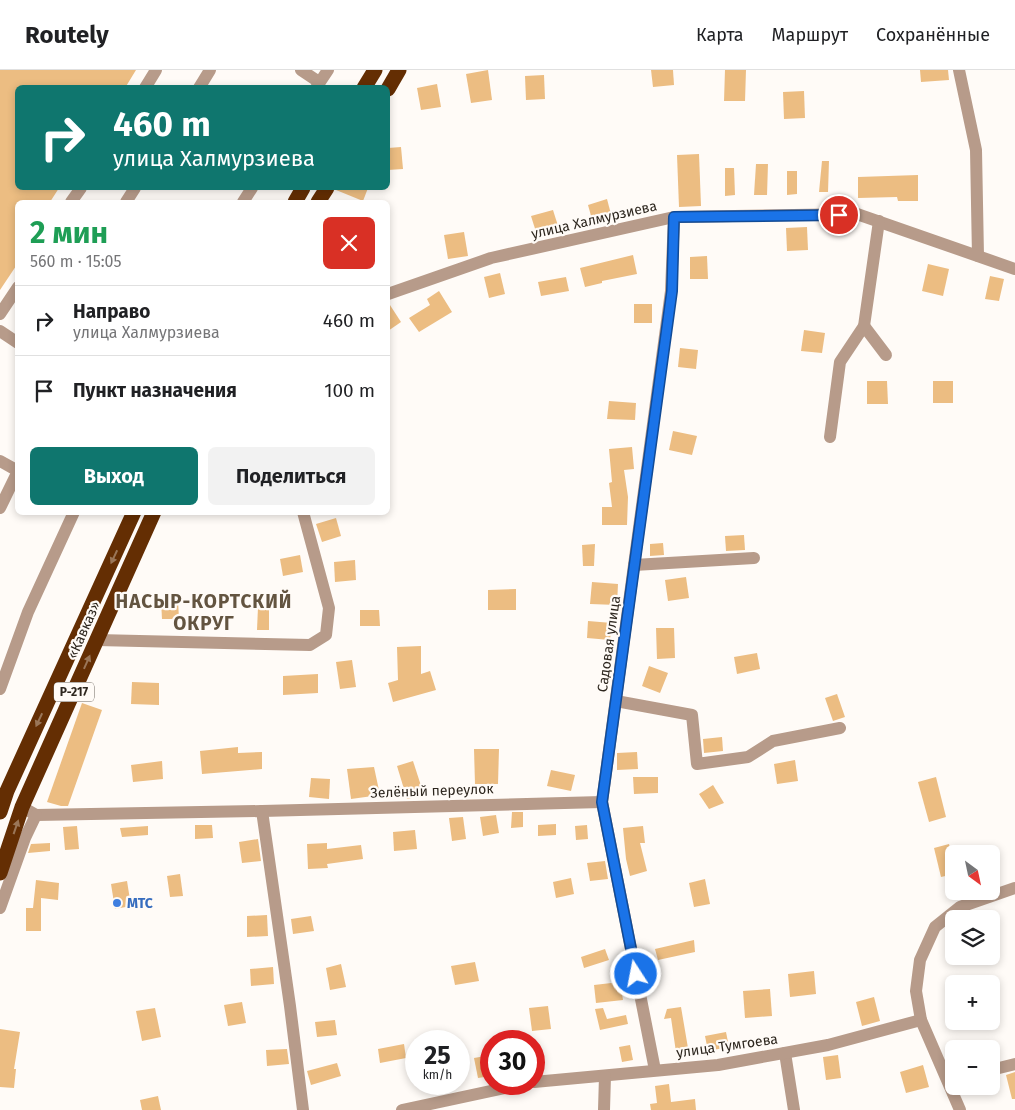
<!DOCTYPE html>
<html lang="ru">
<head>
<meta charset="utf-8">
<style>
  :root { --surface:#fff; --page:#f2f2f2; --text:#202124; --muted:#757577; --line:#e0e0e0; --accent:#0f766e }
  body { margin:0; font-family:"Fira Sans",sans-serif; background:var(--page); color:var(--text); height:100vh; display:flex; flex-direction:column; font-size:19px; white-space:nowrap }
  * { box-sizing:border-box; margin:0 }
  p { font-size:16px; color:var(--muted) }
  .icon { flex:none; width:28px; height:28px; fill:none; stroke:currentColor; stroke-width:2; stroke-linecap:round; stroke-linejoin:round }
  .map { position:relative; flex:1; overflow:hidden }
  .details { position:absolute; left:15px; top:130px; width:375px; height:315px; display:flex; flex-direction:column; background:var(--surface); border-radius:8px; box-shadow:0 2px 8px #0003 }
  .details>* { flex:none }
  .banner { position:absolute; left:15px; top:15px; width:375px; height:105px; border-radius:8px; box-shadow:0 2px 8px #0003; background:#0f766e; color:#fff; overflow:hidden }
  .needle { width:32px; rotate:147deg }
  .tools { position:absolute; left:945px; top:775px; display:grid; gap:10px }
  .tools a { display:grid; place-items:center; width:55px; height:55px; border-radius:8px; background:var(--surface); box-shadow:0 2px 8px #0003; font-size:25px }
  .speed { position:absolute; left:405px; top:960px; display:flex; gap:10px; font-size:25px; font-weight:700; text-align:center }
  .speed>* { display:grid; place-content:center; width:65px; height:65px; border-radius:50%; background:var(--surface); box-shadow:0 2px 8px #0003; line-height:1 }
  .speed small { font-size:12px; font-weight:400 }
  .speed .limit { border:8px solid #d22; background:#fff; color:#111 }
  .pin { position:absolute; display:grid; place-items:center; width:42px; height:42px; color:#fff; margin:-21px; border:2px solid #fff; border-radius:50%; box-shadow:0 1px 5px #0007 }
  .me { position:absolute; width:55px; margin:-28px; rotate:349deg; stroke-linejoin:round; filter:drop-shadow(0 0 4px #0008) }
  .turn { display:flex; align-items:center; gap:18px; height:105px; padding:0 15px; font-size:22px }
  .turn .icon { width:65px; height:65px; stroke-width:2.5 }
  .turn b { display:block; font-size:35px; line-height:42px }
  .round { display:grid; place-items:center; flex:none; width:52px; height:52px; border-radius:8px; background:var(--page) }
  .summary { display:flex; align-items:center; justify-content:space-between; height:85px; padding:0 15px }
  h1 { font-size:30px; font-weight:700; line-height:38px; color:#1e9e55 }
  .action { display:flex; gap:10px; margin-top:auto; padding:10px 15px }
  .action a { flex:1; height:58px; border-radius:8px; background:var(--accent); color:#fff; font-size:20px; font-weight:700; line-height:58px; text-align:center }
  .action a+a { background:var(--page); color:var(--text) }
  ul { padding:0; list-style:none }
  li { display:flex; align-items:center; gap:15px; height:70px; padding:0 15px; border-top:1px solid var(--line) }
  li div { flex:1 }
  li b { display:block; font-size:19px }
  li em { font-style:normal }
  header { display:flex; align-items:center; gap:30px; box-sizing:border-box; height:70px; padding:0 25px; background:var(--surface); border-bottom:1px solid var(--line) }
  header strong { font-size:24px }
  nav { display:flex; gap:28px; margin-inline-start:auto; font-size:18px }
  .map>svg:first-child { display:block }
  .building { fill:#ecbd82 }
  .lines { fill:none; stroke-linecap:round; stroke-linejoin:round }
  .minor { stroke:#b79b8a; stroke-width:12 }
  .highway { stroke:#642e03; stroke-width:15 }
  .oneway { fill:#9a7658 }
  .route-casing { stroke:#114b97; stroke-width:12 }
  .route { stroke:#1a73e8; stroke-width:9 }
  .shop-dot { fill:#3f7fe0; stroke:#fffbf7; stroke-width:2 }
  .labels { text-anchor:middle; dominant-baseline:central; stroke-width:4.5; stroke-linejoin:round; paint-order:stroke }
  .shield { fill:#fffbf7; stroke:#6c665f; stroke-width:1 }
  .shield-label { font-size:12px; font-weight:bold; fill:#2d261e }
  .street-label { font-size:14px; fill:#2d261e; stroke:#fffbf7 }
  .shop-label { font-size:14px; font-weight:bold; fill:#366cbe; stroke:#fffbf7; text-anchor:start }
  .district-label { font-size:19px; font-weight:bold; letter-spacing:1px; fill:#635440; stroke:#fffbf7 }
</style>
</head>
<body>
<header>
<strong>Routely</strong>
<nav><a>Карта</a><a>Маршрут</a><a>Сохранённые</a></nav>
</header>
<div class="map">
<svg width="1015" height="1040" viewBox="0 0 1015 1040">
  <rect width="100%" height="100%" fill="#fffbf7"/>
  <!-- building -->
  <g class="building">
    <polygon points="0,0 136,0 125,18 18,18 18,118 59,118 50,132 18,132 18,193 0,220"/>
    <polygon points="488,0 492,30 471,33 466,4"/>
    <polygon points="651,0 673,0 674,15 653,17"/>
    <polygon points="725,0 746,0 745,31 724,31"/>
    <polygon points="920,0 948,0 949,10 921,12"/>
    <polygon points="544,5 545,29 526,30 525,6"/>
    <polygon points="437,14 441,37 421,40 417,18"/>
    <polygon points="804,21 805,48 784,49 783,22"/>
    <polygon points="401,77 403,99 388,100 388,78"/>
    <polygon points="699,84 701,136 679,137 677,85"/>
    <polygon points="822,91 829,91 828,122 819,122"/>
    <polygon points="756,94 768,94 767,125 754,125"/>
    <polygon points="725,98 734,98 735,125 725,126"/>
    <polygon points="787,101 797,101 797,124 787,125"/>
    <polygon points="918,105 918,131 898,131 897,127 858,128 858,107"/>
    <polygon points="336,118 368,118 363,131 336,120"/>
    <polygon points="607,129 612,148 593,153 588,135"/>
    <polygon points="553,140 559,159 537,165 531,146"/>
    <polygon points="807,157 808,180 787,181 786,158"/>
    <polygon points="464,162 468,186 448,189 444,165"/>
    <polygon points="633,185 637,204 602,211 602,213 585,217 580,198"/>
    <polygon points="707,186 708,209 690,209 690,187"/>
    <polygon points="928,194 949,199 943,226 922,221"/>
    <polygon points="500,203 505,224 489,228 484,207"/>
    <polygon points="990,206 1004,209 999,231 985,229"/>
    <polygon points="566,207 569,221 541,226 538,212"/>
    <polygon points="439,221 452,242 419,262 409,248 430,235 427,229"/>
    <polygon points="388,232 401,252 388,261"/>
    <rect x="634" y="234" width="18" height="19"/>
    <polygon points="804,260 825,263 822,283 801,281"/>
    <polygon points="680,278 698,280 696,299 678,297"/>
    <polygon points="867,311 887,311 888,334 867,334"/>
    <rect x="933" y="311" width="20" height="22"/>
    <polygon points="609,331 636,333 635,350 607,349"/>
    <polygon points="673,361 697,366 692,385 669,380"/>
    <polygon points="632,377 634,399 624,400 628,427 627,455 602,455 602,437 612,437 609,413 612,412 609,379"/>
    <polygon points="336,448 341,466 322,472 316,454"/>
    <polygon points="744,465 745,480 726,481 725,466"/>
    <polygon points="663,473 664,485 650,486 650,474"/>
    <polygon points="595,474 594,496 583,496 582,475"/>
    <polygon points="300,485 303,502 283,506 280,489"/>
    <polygon points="355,490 356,510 335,512 334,492"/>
    <polygon points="686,507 689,528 668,531 665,510"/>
    <polygon points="592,512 618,514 617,535 590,534"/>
    <polygon points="516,519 516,540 488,540 488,520"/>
    <polygon points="178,530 179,549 162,549 161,531"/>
    <polygon points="258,537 269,537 269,560 257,560"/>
    <polygon points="360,540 379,540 380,556 360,556"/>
    <polygon points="588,551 612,553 610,570 587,568"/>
    <polygon points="656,558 674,558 675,588 657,589"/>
    <polygon points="421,576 421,604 430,601 436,620 393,632 388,613 398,610 397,577"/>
    <polygon points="757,583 760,599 737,604 734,587"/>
    <polygon points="352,590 356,617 340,619 336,592"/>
    <polygon points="649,596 668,603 660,623 642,616"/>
    <polygon points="318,604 318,623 283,625 283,606"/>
    <polygon points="132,612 159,613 159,635 131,634"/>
    <polygon points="837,624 845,647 833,651 825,628"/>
    <polygon points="82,633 102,640 68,736 61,736 47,732"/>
    <polygon points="722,667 723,681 704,683 703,669"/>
    <polygon points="238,677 238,683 262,682 262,699 202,704 200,681"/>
    <polygon points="474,679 499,679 498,714 475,714"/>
    <polygon points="637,682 638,699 617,700 617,683"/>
    <polygon points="795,690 798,711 777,714 774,694"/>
    <polygon points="162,691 163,709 133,712 131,695"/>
    <polygon points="413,691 424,725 407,729 397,696"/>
    <polygon points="374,697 380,725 351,729 347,699"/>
    <polygon points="551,700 575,705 571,721 547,716"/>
    <polygon points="633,707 658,707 658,723 634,724"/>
    <polygon points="936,707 946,747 929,752 918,712"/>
    <polygon points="311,708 330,709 329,729 309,727"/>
    <polygon points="713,715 724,733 709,739 699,724"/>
    <polygon points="512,742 523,742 523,757 511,758"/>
    <polygon points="496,745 499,763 483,766 480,747"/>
    <polygon points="463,747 466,769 452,771 449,748"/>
    <polygon points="556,754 556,765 538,766 538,755"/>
    <polygon points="195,755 212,755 213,768 195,769"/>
    <polygon points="587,755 588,769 576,770 575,756"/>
    <polygon points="77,756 79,779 65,780 63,757"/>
    <polygon points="148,756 148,765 122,767 120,758"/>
    <polygon points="643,756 645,773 640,773 647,801 630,806 626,789 623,758"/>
    <polygon points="415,760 417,779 394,781 393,762"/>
    <polygon points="258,769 261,791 242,793 239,772"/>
    <polygon points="50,773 50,781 28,783 31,774"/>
    <polygon points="327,773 327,779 361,775 363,789 327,794 328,798 308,799 307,774"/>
    <polygon points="949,774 954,792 954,804 941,807 934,778"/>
    <polygon points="605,791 608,809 590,811 587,793"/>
    <polygon points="180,804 183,826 170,827 167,806"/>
    <polygon points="571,808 574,824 556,828 553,812"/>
    <polygon points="705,809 710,834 694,837 689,813"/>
    <polygon points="36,810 59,813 58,830 41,828 41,861 26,861 26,838 33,838"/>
    <polygon points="127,811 131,836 115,839 111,814"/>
    <polygon points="267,845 268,866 247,867 247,846"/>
    <polygon points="311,846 314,861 293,864 291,849"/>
    <polygon points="694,870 695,882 658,890 655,879"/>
    <polygon points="605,879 609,890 584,898 581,887"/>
    <polygon points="475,892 479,911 455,915 451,896"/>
    <polygon points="341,894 346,917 330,920 326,898"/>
    <polygon points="273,897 274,914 251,916 250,899"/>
    <polygon points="814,901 816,924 790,927 788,904"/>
    <polygon points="620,912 623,930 596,933 594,915"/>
    <polygon points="770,919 772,946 745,948 743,921"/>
    <polygon points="874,927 880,951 862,956 856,932"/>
    <polygon points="242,932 246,953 228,956 224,935"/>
    <polygon points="548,936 551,959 532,961 529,938"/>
    <polygon points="681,937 688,978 676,982 671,948 664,949 667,939"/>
    <polygon points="155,938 161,967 142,971 136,941"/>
    <polygon points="603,938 607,949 626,945 628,954 600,960 595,939"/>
    <polygon points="335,950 337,965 317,967 315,952"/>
    <polygon points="0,959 20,962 14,999 16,999 14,1018 0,1017"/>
    <polygon points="726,962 729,977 708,981 705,966"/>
    <polygon points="404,974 406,988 380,993 378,979"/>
    <polygon points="630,975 633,990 622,992 619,977"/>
    <polygon points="287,979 289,994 267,996 266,980"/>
    <polygon points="491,985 491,1006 478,1008 474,988"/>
    <polygon points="838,985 841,1008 826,1010 823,987"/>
    <polygon points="337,993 341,1006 311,1015 307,1001"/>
    <polygon points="923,995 929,1017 906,1023 900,1002"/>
    <polygon points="1015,1002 1015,1029 1012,1029 1006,1005"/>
    <polygon points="669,1014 671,1032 695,1029 696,1040 651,1040 650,1034 657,1033 655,1016"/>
    <polygon points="158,1026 161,1040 142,1040 140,1030"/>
  </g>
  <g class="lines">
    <!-- minor -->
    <g class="minor">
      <polyline points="301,0 319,12"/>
      <polyline points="959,0 976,80 978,186"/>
      <polyline points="145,18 156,0"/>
      <polyline points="199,18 210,0"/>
      <polyline points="316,18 328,0"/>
      <polyline points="71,132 81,118"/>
      <polyline points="126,132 135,118"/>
      <polyline points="243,132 252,118"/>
      <polyline points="388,224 491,188 674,147 857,144 1015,199"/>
      <polyline points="0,244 18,217"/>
      <polyline points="864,256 886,285"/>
      <polyline points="0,261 18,273"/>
      <polyline points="830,367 840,292 864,256 879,151"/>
      <polyline points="0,391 18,401"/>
      <polyline points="0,438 18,401"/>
      <polyline points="634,495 754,488"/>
      <polyline points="97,570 310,575 326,565 329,538 303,442"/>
      <polyline points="0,619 28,542 74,442"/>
      <polyline points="616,631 692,645 697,694 748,687 773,671 840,658"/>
      <polyline points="22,737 36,745 262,741 602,732"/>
      <polyline points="262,741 290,936 303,1040"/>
      <polyline points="0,838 25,768 36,745"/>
      <polyline points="785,983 794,1040"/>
      <polyline points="655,1000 602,732 671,221 674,147"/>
      <polyline points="991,1000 1015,994"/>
      <polyline points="534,1012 718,995 828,975 921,950"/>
      <polyline points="402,1040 524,1014"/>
      <polyline points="604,1040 605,1006"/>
      <polyline points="960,1040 921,950 916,921 920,890 935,857 960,837 1015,818"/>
    </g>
    <!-- highway -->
    <g class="highway">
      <polyline points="364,18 375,0"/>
      <polyline points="388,19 399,0"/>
      <polyline points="295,132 303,118"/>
      <polyline points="318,132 327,118"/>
      <polyline points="0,742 7,721 134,442"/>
      <polyline points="0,803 22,737 154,442"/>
    </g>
  </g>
  <!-- one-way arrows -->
  <defs><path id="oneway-solid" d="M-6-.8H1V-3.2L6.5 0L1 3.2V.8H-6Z" transform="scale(1.25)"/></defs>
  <g class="oneway">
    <use href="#oneway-solid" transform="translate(114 487) rotate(115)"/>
    <use href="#oneway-solid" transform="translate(87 592) rotate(-66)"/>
    <use href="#oneway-solid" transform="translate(39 650) rotate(115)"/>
    <use href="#oneway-solid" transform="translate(16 757) rotate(-71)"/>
  </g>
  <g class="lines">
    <defs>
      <polyline id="route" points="636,904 602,732 672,221 674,147 839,145"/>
    </defs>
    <!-- route casing -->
    <use href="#route" class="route-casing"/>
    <!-- route -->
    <use href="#route" class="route"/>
  </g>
  <!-- markers -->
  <circle class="shop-dot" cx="117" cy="833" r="5"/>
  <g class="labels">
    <!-- shield labels -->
    <rect class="shield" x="54" y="612.5" width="40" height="19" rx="4"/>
    <g class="shield-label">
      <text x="74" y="622">Р-217</text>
    </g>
    <!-- street labels -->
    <g class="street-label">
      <text transform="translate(594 150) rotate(-13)">улица Халмурзиева</text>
      <text transform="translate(84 560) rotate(-66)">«Кавказ»</text>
      <text transform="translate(609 574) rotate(-82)">Садовая улица</text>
      <text transform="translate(432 721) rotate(-2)">Зелёный переулок</text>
      <text transform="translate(727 976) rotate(-8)">улица Тумгоева</text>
    </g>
    <!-- shop labels -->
    <g class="shop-label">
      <text x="127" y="833">МТС</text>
    </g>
    <!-- district labels -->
    <g class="district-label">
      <text x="204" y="531">НАСЫР-КОРТСКИЙ<tspan x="204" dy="22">ОКРУГ</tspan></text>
    </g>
  </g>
</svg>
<div class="tools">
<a><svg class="needle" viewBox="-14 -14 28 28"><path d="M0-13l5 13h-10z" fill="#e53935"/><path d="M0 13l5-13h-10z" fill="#757577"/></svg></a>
<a><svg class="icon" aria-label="layers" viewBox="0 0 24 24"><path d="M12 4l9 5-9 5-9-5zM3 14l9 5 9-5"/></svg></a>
<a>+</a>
<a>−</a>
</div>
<div class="speed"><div>25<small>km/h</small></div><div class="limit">30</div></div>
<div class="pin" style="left:839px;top:145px;background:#d93025"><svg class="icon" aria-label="arrive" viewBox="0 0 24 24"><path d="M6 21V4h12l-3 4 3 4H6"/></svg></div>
<svg class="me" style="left:636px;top:904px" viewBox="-20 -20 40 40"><circle r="17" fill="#1a73e8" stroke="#fff" stroke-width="3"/><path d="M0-11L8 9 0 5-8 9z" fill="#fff"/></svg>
<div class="banner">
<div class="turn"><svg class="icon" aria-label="right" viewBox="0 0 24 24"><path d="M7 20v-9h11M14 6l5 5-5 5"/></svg><div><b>460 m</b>улица Халмурзиева</div></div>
</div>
<section class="details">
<div class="summary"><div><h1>2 мин</h1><p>560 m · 15:05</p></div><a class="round" style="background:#d93025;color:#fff"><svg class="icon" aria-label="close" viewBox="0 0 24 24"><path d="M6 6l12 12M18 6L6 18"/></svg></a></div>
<ul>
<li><svg class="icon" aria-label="right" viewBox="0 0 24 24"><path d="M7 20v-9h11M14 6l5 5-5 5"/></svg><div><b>Направо</b><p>улица Халмурзиева</p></div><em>460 m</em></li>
<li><svg class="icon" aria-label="arrive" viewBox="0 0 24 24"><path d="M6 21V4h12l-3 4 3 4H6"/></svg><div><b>Пункт назначения</b></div><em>100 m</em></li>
</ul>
<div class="action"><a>Выход</a><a>Поделиться</a></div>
</section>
</div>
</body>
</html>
